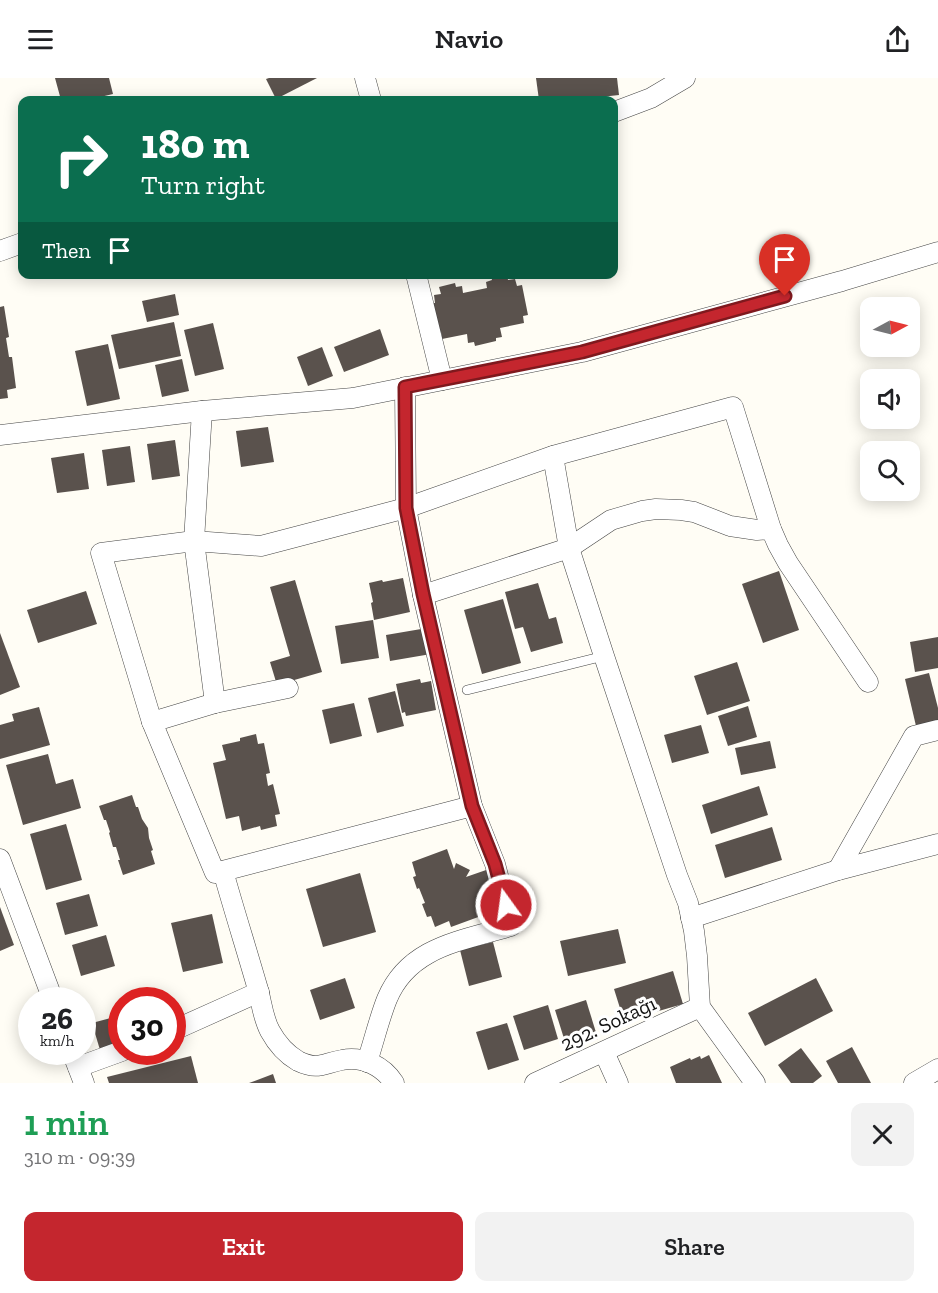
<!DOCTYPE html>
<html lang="en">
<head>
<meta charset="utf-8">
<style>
  :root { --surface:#fff; --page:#f2f2f2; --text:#202124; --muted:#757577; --accent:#c4262e }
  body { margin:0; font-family:"Zilla Slab",serif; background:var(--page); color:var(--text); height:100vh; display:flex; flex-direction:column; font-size:22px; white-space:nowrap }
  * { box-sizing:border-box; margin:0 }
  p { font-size:20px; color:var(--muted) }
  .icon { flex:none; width:33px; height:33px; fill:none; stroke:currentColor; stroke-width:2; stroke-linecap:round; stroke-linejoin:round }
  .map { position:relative; height:1005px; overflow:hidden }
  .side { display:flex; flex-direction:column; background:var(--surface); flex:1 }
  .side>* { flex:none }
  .hud { position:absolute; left:18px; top:18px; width:600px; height:183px; border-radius:12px; box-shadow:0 3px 15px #0003; background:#0b6e4f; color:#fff; overflow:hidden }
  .needle { width:39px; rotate:83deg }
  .tools { position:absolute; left:860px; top:219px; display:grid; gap:12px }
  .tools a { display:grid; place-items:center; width:60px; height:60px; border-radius:12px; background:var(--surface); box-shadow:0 3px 15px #0003; font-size:30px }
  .speed { position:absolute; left:18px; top:909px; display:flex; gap:12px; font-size:30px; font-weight:700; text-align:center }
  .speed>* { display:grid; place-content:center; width:78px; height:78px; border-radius:50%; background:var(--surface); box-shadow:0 3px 15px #0003; line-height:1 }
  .speed small { font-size:15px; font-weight:400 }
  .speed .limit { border:9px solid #d22; background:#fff; color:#111 }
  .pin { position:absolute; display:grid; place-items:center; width:51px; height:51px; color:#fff; margin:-62px -26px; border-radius:50% 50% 50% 0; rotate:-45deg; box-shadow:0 0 6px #0007 }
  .pin .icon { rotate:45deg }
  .me { position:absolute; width:66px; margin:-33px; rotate:346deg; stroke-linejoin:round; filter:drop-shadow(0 0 4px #0008) }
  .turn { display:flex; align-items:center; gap:21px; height:126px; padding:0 24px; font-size:27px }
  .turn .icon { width:78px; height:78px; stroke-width:2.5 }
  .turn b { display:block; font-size:42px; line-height:51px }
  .then { display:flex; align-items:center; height:57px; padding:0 24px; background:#0003; gap:12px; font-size:22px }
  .round { display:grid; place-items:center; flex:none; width:63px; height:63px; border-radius:12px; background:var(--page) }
  .overview { display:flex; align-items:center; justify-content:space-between; height:102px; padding:0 24px }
  h1 { font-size:36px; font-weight:600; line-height:45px; color:#1e9e55 }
  .action { display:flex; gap:12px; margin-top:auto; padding:12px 24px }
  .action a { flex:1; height:69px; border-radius:12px; background:var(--accent); color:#fff; font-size:24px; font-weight:600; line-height:69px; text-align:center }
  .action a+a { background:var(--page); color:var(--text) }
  header { display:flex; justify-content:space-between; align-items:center; height:78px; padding:0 24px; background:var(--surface); font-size:27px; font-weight:600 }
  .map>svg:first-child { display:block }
  .building { fill:#5a524d }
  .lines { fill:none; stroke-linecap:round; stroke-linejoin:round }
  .lane-casing { stroke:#444; stroke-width:10 }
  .street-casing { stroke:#444; stroke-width:21 }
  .lane { stroke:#fff; stroke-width:9 }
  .street { stroke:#fff; stroke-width:20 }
  .route-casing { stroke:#7f191e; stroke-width:15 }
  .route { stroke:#c4262e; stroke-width:10 }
  .labels { text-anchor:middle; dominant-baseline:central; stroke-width:6; stroke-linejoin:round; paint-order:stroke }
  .street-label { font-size:21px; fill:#111; stroke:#fff }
</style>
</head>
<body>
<header><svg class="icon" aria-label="menu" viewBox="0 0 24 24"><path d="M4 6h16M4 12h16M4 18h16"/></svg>Navio<svg class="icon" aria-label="share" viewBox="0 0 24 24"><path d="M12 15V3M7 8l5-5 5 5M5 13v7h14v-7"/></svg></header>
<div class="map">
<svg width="938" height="1005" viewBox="0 0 938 1005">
  <rect width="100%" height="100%" fill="#fffdf5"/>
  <!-- building -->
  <g class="building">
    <polygon points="55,0 109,0 113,16 96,20 97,22 61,22"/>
    <polygon points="269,0 317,0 276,21 266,1"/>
    <polygon points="536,0 617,0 619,17 573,22 539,22"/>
    <polygon points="501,196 507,196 508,202 515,201 517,208 522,207 528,237 523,238 524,245 500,250 502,259 496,260 496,263 475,268 474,264 468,265 467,256 442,261 441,254 436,255 430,225 435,225 434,217 441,216 439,209 455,205 456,209 462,208 463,215 487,210 486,204 492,202 491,198"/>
    <polygon points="175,216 179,237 147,244 142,223"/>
    <polygon points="4,228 9,259 6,260 9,279 12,279 16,310 7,312 8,320 0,321 0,229"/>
    <polygon points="174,244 181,278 119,291 111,257"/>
    <polygon points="213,245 224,291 195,298 184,252"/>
    <polygon points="380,251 389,277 344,294 334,269"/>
    <polygon points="108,266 120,321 87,328 75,273"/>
    <polygon points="322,269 333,298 308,308 297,279"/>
    <polygon points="182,281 189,313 162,319 155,287"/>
    <polygon points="268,349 274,384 241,389 236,353"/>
    <polygon points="175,362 180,398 152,402 147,366"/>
    <polygon points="130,368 135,404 107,408 102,372"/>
    <polygon points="84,375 89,411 57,415 51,380"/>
    <polygon points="779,493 799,552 763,565 742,506"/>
    <polygon points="403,500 410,534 374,542 371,525 373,524 369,505 382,502 383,504"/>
    <polygon points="295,502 322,594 277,607 270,584 290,578 270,509"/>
    <polygon points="538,505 549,541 556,539 563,565 531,574 523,549 515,551 505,514"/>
    <polygon points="86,513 97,546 38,565 27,532"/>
    <polygon points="503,521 521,585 482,596 464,532"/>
    <polygon points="373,542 379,580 341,586 335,548"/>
    <polygon points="427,550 431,576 390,583 386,557"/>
    <polygon points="0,555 20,609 0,617"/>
    <polygon points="938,559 938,590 915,594 910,564"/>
    <polygon points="737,584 750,623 707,637 694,598"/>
    <polygon points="929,595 938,630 938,642 916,648 905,601"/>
    <polygon points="420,601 421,605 431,603 436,632 406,638 405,634 402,635 396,606"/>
    <polygon points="395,613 404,648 377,655 368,620"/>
    <polygon points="354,625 362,658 330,666 322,632"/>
    <polygon points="748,628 757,659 728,668 718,638"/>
    <polygon points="39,629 50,667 0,681 0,647 14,643 12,636"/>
    <polygon points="701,647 709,675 672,685 664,657"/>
    <polygon points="256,656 258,666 264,665 270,695 266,696 268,708 273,706 280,736 275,737 277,748 261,752 260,748 242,753 239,738 226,741 213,685 226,682 222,667 240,663 240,660"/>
    <polygon points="770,663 776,690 741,697 735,670"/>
    <polygon points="48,676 56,706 73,701 81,730 23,747 6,687"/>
    <polygon points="759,708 768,737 711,756 702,727"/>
    <polygon points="132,717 136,729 138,729 142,741 148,750 149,760 153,772 151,773 155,786 123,797 118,782 120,782 116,769 113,769 109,755 110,754 106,742 104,742 99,728"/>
    <polygon points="66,746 82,802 46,812 30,756"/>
    <polygon points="772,749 782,782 725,800 715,767"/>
    <polygon points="447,771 454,791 456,785 470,792 466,799 489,791 501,825 479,833 481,838 451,849 449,843 435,849 431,838 427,839 422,826 425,825 419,810 417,811 413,799 416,798 412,784"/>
    <polygon points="360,795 376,854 323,869 306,811"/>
    <polygon points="89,816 98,848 65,857 56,825"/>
    <polygon points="0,829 14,867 0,873"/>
    <polygon points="212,836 223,885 183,894 171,845"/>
    <polygon points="618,851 626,885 568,898 560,863"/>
    <polygon points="106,857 115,888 81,898 72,867"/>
    <polygon points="493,864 502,899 469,908 460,872"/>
    <polygon points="673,893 683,926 624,943 614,911"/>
    <polygon points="345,900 355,930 320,942 310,912"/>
    <polygon points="816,900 833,933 765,968 748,935"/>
    <polygon points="586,922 598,961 567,970 555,932"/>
    <polygon points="548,927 558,961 524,972 513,938"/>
    <polygon points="122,937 122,966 100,972 92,945"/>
    <polygon points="507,945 519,982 488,992 476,954"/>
    <polygon points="852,969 871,1005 838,1005 826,983"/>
    <polygon points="801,970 822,998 813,1005 791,1005 778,987"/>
    <polygon points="709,977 722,1005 676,1005 670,989 690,980 691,982 700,978 701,981"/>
    <polygon points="191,978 198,1005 109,1005 107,999"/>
    <polygon points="273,996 276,1005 249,1005"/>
  </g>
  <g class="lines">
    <defs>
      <polyline id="lane" points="467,612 604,578"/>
      <g id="street">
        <polyline points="365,0 371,22"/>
        <polyline points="614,34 651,20 685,0"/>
        <polyline points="0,173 22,165"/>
        <polyline points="416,196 442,302"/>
        <polyline points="202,333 194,463 215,625"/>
        <polyline points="0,357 202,333 353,320 582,274 842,203 938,174"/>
        <polyline points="553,378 569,470 604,578 677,797 688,825 694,853 697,878 700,929 755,1005"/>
        <polyline points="423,517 569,470 611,442 642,433 656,431 681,432 694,434 730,448 757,452 771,451"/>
        <polyline points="152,644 215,625 288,610"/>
        <polyline points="472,728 215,795 152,644 101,475 194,463 261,468 406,430 553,378 733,329 771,451 778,467 788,485 868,604"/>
        <polyline points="0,781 53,922"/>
        <polyline points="838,792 914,658 938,652"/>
        <path d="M223 793C234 832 246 870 257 908 262 924 262 938 270 953 276 964 286 976 298 983 319 993 323 985 342 982 363 978 383 988 394 1005"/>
        <polyline points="691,840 838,792 938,766"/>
        <polyline points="172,953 259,914"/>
        <polyline points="72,974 84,1005"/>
        <polyline points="604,974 618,1005"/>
        <path d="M367 984C374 963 379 941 387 921 409 868 462 863 511 848L495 786 472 728 423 517 406 430 405 309"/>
        <polyline points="78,989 122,973"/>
        <polyline points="535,1005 700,929"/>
        <polyline points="914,1005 938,991"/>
      </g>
    </defs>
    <!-- lane casing -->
    <use href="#lane" class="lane-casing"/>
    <!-- street casing -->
    <use href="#street" class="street-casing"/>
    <!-- lane -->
    <use href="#lane" class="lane"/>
    <!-- street -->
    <use href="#street" class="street"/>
  </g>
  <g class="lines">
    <defs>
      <polyline id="route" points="506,827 495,786 472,728 423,516 406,430 405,309 582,274 785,218"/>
    </defs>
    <!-- route casing -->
    <use href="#route" class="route-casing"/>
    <!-- route -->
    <use href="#route" class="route"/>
  </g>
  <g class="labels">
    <!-- street labels -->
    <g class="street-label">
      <text transform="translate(608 945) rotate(-25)">292. Sokağı</text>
    </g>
  </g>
</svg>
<div class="tools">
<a><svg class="needle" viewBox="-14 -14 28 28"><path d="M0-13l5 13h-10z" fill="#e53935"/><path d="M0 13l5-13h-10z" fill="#757577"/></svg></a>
<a><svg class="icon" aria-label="sound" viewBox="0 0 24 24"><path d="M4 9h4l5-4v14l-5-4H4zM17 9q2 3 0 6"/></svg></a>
<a><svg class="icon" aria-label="search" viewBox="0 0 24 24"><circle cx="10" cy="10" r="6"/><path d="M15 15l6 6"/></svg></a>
</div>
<div class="speed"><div>26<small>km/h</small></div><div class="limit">30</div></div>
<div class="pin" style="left:785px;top:218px;background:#d93025"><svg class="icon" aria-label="arrive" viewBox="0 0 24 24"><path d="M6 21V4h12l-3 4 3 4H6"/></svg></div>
<svg class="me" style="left:506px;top:827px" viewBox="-20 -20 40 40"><circle r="17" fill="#c4262e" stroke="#fff" stroke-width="3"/><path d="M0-11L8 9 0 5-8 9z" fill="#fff"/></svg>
<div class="hud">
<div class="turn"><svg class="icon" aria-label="right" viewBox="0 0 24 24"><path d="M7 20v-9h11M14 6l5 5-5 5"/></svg><div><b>180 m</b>Turn right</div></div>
<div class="then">Then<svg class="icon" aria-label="arrive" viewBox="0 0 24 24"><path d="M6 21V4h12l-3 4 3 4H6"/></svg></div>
</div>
</div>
<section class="side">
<div class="overview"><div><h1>1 min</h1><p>310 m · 09:39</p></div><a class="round"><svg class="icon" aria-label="close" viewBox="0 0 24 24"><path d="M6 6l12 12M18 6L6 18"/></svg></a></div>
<div class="action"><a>Exit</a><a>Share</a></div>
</section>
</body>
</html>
